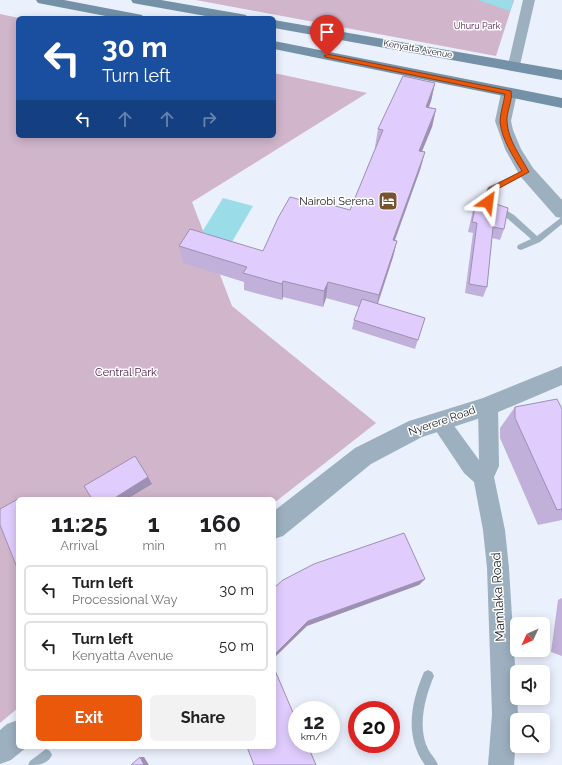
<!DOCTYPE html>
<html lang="en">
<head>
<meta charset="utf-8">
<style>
  :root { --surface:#fff; --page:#f2f2f2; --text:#202124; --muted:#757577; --line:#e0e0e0; --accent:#ea580c }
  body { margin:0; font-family:Raleway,sans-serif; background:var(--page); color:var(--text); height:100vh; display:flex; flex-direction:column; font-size:15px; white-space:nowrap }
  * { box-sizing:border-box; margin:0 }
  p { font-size:13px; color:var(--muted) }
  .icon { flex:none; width:22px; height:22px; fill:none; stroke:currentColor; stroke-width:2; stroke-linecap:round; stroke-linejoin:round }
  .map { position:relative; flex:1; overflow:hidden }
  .panel { position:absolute; left:16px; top:497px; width:260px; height:252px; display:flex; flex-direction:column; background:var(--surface); border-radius:6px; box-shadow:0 2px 10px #0003 }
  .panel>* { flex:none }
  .hud { position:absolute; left:16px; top:16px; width:260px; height:122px; border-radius:6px; box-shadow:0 2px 10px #0003; background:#1a4fa0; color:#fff; overflow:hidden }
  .needle { width:26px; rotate:226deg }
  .buttons { position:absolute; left:510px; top:617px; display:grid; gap:8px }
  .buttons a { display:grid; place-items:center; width:40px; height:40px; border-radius:6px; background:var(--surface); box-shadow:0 2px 10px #0003; font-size:20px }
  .speed { position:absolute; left:288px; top:701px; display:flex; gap:8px; font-size:20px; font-weight:700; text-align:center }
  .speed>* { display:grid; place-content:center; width:52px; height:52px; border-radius:50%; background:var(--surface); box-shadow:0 2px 10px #0003; line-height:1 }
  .speed small { font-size:10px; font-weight:400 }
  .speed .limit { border:6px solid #d22; background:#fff; color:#111 }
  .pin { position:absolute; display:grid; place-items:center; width:34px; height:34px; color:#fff; margin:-41px -17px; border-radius:50% 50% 50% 0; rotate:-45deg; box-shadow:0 0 4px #0007 }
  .pin .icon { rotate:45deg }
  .me { position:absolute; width:44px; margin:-22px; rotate:31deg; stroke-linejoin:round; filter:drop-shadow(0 0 3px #0008) }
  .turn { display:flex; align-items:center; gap:14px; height:84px; padding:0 20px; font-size:18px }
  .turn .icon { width:52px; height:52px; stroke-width:2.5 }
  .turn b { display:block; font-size:28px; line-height:34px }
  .lanes { display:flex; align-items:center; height:38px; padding:0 20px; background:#0003; justify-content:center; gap:20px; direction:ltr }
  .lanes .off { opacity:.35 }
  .eta { display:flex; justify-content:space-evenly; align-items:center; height:68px; text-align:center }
  .eta b { font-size:24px; font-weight:700; line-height:28px }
  .primary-button { display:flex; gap:8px; margin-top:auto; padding:8px 20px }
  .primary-button a { flex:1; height:46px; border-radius:6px; background:var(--accent); color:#fff; font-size:16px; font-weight:700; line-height:46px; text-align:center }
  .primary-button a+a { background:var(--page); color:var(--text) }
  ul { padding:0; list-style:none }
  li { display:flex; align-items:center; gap:12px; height:50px; margin:0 8px 6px; padding:0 12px; border:2px solid var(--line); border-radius:6px }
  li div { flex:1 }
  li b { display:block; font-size:15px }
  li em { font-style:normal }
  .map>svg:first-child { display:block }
  .green { fill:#d0b5cb }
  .water { fill:#9adde9 }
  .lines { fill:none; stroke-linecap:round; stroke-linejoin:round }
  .service { fill:#9cb0c0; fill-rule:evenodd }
  .minor { fill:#9cb0c0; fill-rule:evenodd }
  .tertiary { fill:#9cb0c0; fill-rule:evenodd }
  .secondary { fill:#7491a7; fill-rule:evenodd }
  .wall { fill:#c1b0da }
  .shaded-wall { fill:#9d90b2 }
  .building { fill:#e0cdfe; stroke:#9d90b2 }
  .route { fill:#ea580c; stroke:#983908 }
  .labels { text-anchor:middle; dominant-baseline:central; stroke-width:3; stroke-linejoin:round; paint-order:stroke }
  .far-park-label { font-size:9px; fill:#4c1845; stroke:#fff }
  .far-street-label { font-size:9px; fill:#1e2025; stroke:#fff }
  .poi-label { font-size:11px; fill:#1e2025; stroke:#fff; text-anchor:end }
  .park-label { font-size:11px; fill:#4c1845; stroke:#fff }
  .street-label { font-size:11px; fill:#1e2025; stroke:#fff }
  .near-street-label { font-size:13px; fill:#1e2025; stroke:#fff }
</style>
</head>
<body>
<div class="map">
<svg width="562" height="765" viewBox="0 0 562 765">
  <rect width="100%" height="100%" fill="#ebf0fd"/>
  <!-- green -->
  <g class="green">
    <polygon points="196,0 514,0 496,56"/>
    <polygon points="0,14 19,18 18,18 18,136 274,136 274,73 367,93 192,202 232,306 376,423 274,503 274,499 18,499 18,708 0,723"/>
  </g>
  <!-- water -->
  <g class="water">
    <polygon points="478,0 510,0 514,1 510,11"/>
    <polygon points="223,198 253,206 229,247 199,237"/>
  </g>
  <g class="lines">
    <!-- service -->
    <g class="service">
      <polygon points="524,170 528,170 530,172 494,191 491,197 495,203 514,215 537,236 562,217 562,224 540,242 521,250 518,249 517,247 518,245 531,239 508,219 489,207 483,197 488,187"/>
      <path d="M428 670 432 672 434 676C425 697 417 727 428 749 431 755 436 759 438 765H425C404 736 411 702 424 672Z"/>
      <path d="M46 749 50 751 52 755C47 765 38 765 28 765L30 761Z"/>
    </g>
    <!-- minor -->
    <g class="minor">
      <polygon points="523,0 535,0 520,65 519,68 509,68 508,65"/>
      <polygon points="488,397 495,400 498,406 499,466 494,477 505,530 509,568 518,714 514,765 488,765 492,714 487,568 483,530 474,482 464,473 430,422 433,416 440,413 447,416 479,460 478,406 481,400"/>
    </g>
    <!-- tertiary -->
    <g class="tertiary">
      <polygon points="509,88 514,90 517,93 511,121 513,130 521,149 533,168 562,200 562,218 556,217 520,176 505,149 495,121 501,93 504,90"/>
      <polygon points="562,366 562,385 496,413 422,437 371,464 283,536 274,539 274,511 355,448 409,421 483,398"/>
      <polygon points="18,720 18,747 27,747 11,760 0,764 0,730 7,724"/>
    </g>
    <!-- secondary -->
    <g class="secondary">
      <polygon points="36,0 64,0 137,14 142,15 144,18 116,18 43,4 38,3"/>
      <polygon points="131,0 161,0 241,14 246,15 248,18 217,18 138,4 133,3"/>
      <polygon points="274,20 562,70 562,80 274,28"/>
      <polygon points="274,41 562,98 562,108 274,49"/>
    </g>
  </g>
  <!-- wall -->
  <g class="wall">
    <polygon points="435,83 431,101 429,107 436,109 432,127 422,151 425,152 420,170 395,240 397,241 393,257 378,304 425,318 415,349 352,329 354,320 359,307 326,298 323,307 283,297 282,300 244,290 244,282 183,263 179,246 263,251 305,201 350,210 376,147 375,147 378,129"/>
    <polygon points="481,198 496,204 504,229 500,240 492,238 487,287 483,297 465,293 473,233 468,232 473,210 477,199 480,200"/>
    <polygon points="515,407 562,409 562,520 538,525 500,438 500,428"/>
    <polygon points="562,598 562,656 551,652 558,600"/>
  </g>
  <!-- shaded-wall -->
  <g class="shaded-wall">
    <polygon points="435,83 431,101 422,124 426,107"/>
    <polygon points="436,109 432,127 415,168 419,151"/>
    <polygon points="425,152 420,170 389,256 393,240"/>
    <polygon points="397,241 393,257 375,311 379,295"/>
    <polygon points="283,281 283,297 282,300 282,284"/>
    <polygon points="328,282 326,298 323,307 324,291"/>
    <polygon points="148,477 152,484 127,499 113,499"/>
    <polygon points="425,579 419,585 307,626 274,658 274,655 308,621"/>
    <polygon points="140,757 144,757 149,765 144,765"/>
  </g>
  <!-- building -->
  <g class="building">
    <polygon points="403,76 435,83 426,107 436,109 419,151 425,152 393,240 397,241 379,295 328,282 324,291 283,281 282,284 243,273 247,267 179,246 190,229 263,251 278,218 290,197 305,201 306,198 350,210 383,130 378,129"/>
    <polygon points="481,198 495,200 496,204 508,208 504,229 493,227 487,287 469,284 477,223 472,222 477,199 481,200"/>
    <polygon points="362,299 425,318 418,340 354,320"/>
    <polygon points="557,399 562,409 562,509 557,510 515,418 515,407"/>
    <polygon points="135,456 148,477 113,499 92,499 84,486"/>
    <polygon points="18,499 18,570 0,525 0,509"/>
    <polygon points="404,533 425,579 308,621 274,655 274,588 283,580 314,564"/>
    <polygon points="274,668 297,722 297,744 307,744 316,765 254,765 247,747 274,747"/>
    <polygon points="140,757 144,765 131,765"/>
  </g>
  <!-- route -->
  <path class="route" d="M327 54 511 91C513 101 506 112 507 122 508 140 521 157 529 172L494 191 491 197V203H486L484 197 489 188 522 171C513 156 502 140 500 122 500 113 504 102 505 94L325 57 324 56Z"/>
  <!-- icons -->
  <defs>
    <symbol id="hotel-square" viewBox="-11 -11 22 22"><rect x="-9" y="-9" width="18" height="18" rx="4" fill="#78542e" stroke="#fff"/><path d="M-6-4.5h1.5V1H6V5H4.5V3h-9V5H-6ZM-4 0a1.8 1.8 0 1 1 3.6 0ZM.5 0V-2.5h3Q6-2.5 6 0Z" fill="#fff"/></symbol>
  </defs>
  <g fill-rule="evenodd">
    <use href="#hotel-square" x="377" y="190" width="22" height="22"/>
  </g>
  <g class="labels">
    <!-- far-park labels -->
    <g class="far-park-label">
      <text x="477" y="26">Uhuru Park</text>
    </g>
    <!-- far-street labels -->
    <g class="far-street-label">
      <text transform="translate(418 49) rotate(10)">Kenyatta Avenue</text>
    </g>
    <!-- poi labels -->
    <g class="poi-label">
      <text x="374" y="201">Nairobi Serena</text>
    </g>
    <!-- park labels -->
    <g class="park-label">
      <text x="126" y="372">Central Park</text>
    </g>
    <!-- street labels -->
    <g class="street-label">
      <text transform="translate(442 421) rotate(-19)">Nyerere Road</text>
    </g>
    <!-- near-street labels -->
    <g class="near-street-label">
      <text transform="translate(498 597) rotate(-93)">Mamlaka Road</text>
    </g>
  </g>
</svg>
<div class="buttons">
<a><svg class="needle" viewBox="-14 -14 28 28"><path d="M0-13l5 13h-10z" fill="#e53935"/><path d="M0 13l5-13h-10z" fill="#757577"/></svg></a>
<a><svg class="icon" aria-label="sound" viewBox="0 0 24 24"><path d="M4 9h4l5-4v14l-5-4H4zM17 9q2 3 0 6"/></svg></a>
<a><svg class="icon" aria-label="search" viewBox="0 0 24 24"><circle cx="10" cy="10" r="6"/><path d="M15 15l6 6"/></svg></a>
</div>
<div class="speed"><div>12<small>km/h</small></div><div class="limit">20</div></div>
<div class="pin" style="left:327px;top:56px;background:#d93025"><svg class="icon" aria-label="arrive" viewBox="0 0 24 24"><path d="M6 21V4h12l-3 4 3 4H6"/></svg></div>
<svg class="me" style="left:488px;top:202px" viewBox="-20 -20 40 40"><path d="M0-17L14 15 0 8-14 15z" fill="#ea580c" stroke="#fff" stroke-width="4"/></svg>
<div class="hud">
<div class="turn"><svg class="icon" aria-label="left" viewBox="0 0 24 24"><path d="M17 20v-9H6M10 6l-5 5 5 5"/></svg><div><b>30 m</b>Turn left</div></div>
<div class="lanes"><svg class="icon" aria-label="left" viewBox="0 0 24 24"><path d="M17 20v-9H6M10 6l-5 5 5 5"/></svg><svg class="icon off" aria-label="ahead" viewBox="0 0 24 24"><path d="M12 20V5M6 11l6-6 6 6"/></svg><svg class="icon off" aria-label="ahead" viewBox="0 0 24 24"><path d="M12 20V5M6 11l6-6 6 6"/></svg><svg class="icon off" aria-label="right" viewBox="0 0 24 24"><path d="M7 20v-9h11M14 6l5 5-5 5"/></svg></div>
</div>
<section class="panel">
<div class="eta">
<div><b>11:25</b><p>Arrival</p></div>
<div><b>1</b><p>min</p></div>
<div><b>160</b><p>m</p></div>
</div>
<ul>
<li><svg class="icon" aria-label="left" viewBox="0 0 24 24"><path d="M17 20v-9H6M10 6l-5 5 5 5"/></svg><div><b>Turn left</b><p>Processional Way</p></div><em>30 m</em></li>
<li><svg class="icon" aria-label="left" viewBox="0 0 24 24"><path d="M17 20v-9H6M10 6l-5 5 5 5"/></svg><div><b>Turn left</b><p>Kenyatta Avenue</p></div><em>50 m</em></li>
</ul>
<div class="primary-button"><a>Exit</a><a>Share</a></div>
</section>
</div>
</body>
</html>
